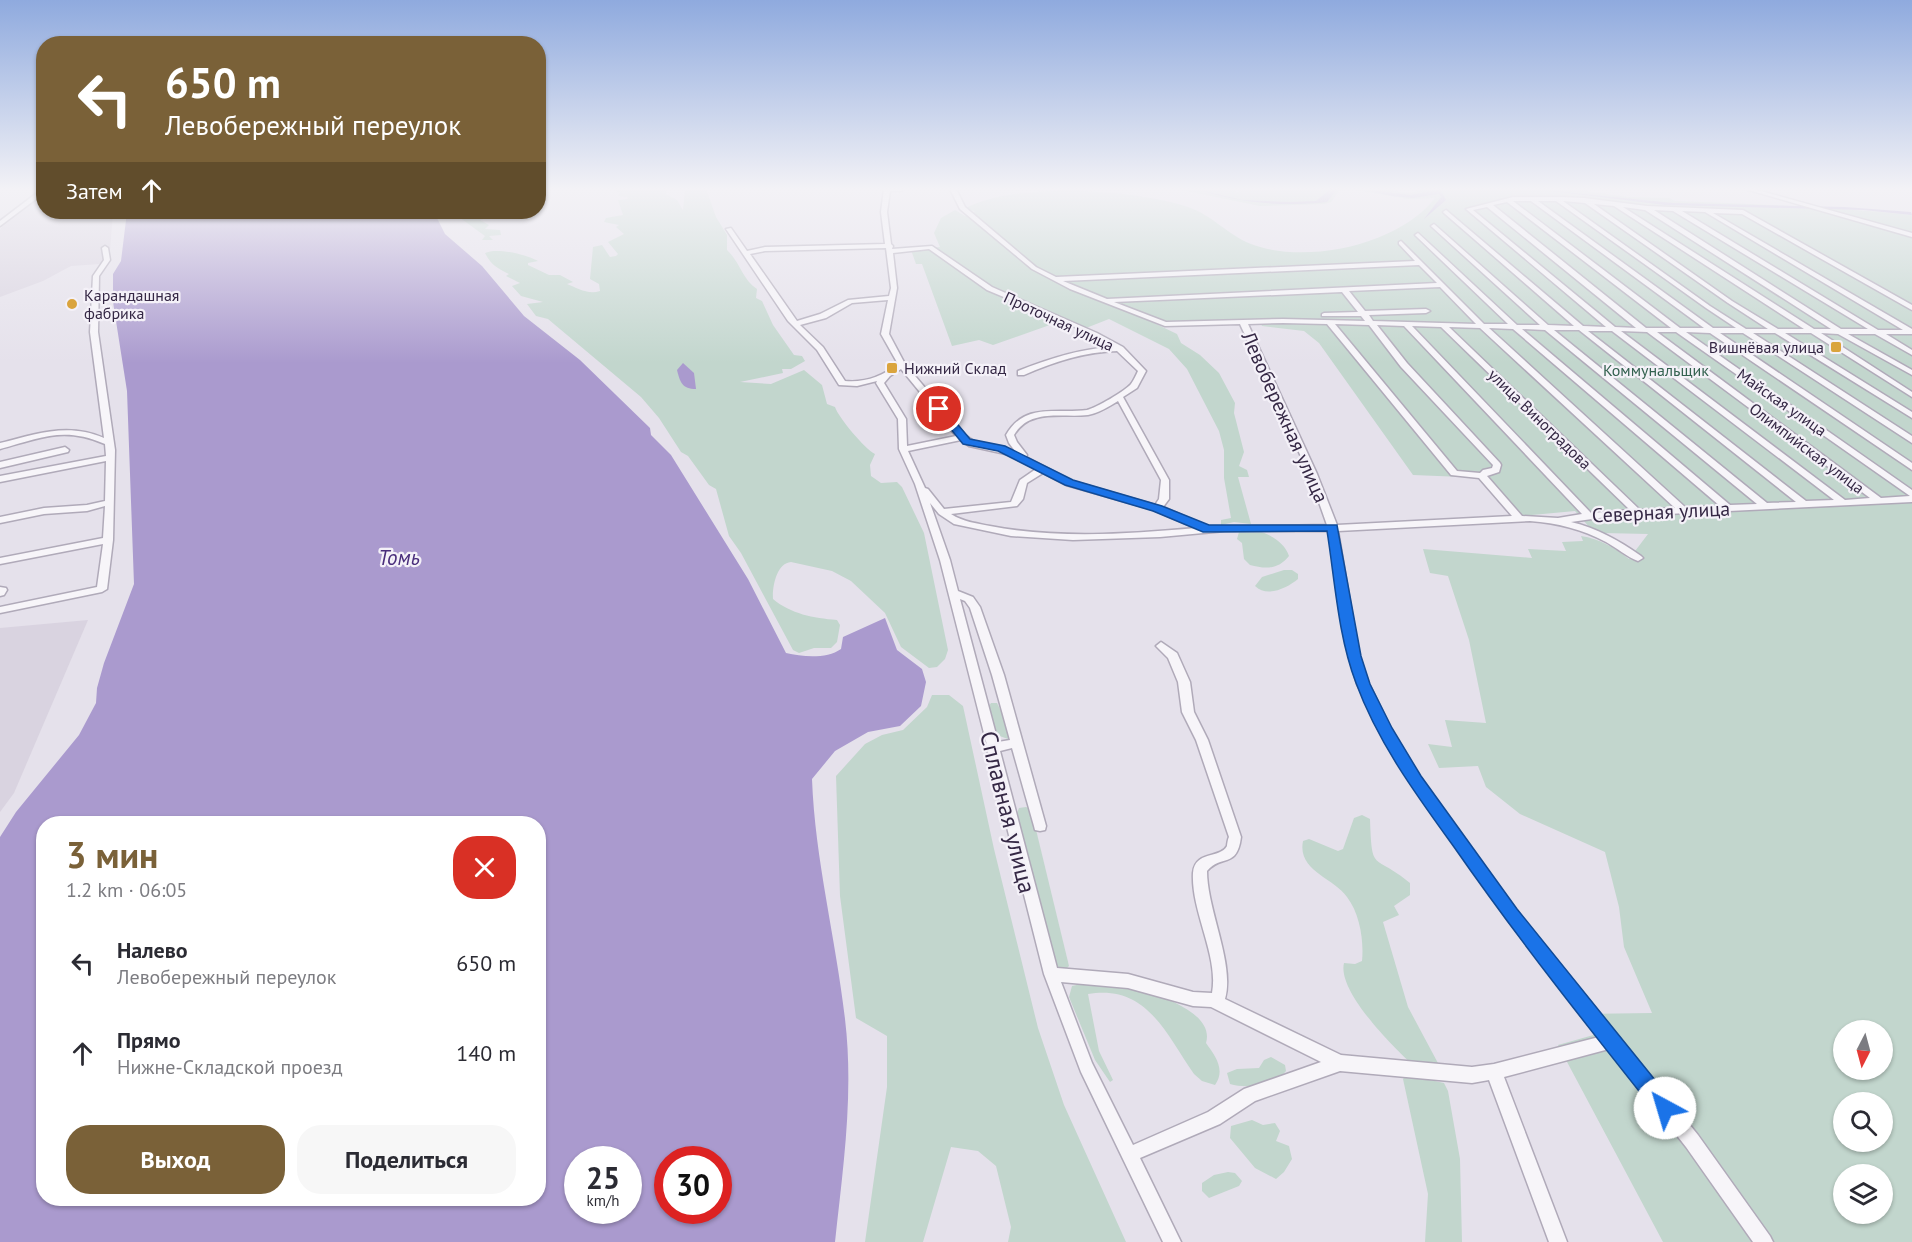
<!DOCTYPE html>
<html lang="ru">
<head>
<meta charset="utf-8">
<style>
  :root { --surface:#fff; --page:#f7f7f7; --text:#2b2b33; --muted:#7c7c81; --accent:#7a6138 }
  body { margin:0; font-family:"PT Sans",sans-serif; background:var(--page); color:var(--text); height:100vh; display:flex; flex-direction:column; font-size:22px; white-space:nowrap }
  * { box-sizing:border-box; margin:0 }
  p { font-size:20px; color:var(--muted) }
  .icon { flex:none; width:33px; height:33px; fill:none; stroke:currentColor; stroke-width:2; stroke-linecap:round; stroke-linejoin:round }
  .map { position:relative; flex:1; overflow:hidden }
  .side { position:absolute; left:36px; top:816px; width:510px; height:390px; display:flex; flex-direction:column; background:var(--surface); border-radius:24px; box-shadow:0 2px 4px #0004 }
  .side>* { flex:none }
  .banner { position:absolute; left:36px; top:36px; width:510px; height:183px; border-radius:24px; box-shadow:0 2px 4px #0004; background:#7a6138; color:#fff; overflow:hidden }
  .needle { width:39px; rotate:186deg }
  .fabs { position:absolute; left:1833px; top:1020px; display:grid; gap:12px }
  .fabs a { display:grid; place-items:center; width:60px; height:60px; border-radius:50%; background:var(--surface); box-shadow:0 2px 4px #0004; font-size:30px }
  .speed { position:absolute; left:564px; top:1146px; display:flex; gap:12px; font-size:30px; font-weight:700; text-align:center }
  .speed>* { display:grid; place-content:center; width:78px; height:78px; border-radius:50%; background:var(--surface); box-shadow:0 2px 4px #0004; line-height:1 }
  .speed small { font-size:15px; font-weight:400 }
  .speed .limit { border:9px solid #d22; background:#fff; color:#111 }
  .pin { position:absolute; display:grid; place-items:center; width:51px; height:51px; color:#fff; margin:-26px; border:3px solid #fff; border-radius:50%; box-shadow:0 2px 6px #0007 }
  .me { position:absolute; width:66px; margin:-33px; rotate:321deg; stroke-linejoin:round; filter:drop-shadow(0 0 4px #0008) }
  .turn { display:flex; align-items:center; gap:21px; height:126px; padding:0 30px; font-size:27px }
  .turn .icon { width:78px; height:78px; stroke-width:2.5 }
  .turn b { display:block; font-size:42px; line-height:51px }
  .then { display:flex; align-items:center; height:57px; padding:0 30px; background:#0003; gap:12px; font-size:22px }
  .round { display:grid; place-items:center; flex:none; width:63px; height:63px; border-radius:24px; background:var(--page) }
  .summary { display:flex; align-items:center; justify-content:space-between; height:102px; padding:0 30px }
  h1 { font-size:36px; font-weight:800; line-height:45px; color:var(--accent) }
  .cta { display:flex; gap:12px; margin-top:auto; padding:12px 30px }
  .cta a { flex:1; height:69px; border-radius:24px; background:var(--accent); color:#fff; font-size:24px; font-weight:800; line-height:69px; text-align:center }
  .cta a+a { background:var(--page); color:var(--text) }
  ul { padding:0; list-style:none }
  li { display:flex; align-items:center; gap:18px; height:90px; padding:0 30px }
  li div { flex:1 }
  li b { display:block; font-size:22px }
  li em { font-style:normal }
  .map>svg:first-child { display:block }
  .built { fill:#d9d3e0 }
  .green { fill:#c2d6cd; fill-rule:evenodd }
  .water { fill:#aa9ace; fill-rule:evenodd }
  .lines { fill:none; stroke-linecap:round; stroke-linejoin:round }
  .minor-casing { stroke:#b0aab9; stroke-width:3 }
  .minor { fill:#f7f5f9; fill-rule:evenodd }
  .route { fill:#1a73e8; stroke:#114b97; stroke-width:1.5 }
  .poi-dot { fill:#daa43d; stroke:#f4f1f8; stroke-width:2 }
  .labels { text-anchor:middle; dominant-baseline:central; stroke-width:4.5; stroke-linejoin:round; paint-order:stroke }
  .far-poi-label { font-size:16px; fill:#352845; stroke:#f4f1f8; text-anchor:start }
  .far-street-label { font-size:16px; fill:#352845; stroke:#f4f1f8 }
  .far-park-label { font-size:16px; fill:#346250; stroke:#f4f1f8 }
  .street-label { font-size:20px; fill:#352845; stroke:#f4f1f8 }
  .water-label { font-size:21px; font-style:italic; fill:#4a2e7c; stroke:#f4f1f8 }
  .near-street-label { font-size:24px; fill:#352845; stroke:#f4f1f8 }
</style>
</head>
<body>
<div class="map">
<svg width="1912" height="1242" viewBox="0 0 1912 1242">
  <rect width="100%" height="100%" fill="#e5e1eb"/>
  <!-- built -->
  <g class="built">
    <polygon points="43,191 44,212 113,212 110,251 100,264 71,266 43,281 0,297 0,230 7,219"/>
    <polygon points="88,620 14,793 0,812 0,628"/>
  </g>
  <!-- green -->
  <g class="green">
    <path d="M611 189H667L666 194 677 200 683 210 685 189H706L716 217 727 235V250C740 262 742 279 757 289L756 298 762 301 773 325 794 355 802 356 805 361 791 369H782L783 373 740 382 771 384 804 370 822 385 827 404 835 407C838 417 865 449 875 454L870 465 871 476 881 483 897 482 902 487 924 533 948 650 945 659 937 667 929 668 901 647 885 613 851 581 832 571 791 562C777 563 772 586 773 599 791 614 813 618 837 620L840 625 837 642 831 648H814L799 653 793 650 741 553 729 536 716 489 709 485 688 456 681 452 659 418 641 397 548 319 536 316 527 304 543 302 521 296 512 286 520 283 506 276 509 274C497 268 491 265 485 253 497 247 527 255 538 261L528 263V265L549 275H560L573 282 567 284C577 288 588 295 600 291L599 284 590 279 593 247 602 245 610 257 616 256 618 254 608 242 624 234 616 227 619 225 604 222 606 218 623 215 618 200 628 199 627 197 618 196 620 193Z"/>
    <path d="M1176 189H1225L1239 192V189H1379L1409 193 1427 189H1572L1627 197 1669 198 1675 201C1754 204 1833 207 1912 215V1242H1663L1558 1045 1597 1034 1581 1014 1652 1013 1624 947 1619 907 1605 852 1520 814 1486 787 1478 766 1439 768 1428 744 1452 747 1445 720 1486 723 1469 640 1448 576 1430 573 1423 549 1532 558 1528 549 1566 551 1562 542 1583 541 1581 536C1600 539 1614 547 1629 559L1648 534 1602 533 1591 529 1575 511 1520 516 1487 478 1413 475 1319 343 1304 331 1262 326 1259 320 1159 321 1129 311 1177 334 1181 343 1200 355 1219 373 1235 403 1234 413 1244 452 1239 466 1247 470 1249 477H1238L1251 524 1234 522 1221 525V520L1231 518 1224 478V450L1219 431 1187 369 1169 349 1109 319 1081 330 1061 321 993 345 979 340 952 346 922 264H916L911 250 940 247 934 233 941 218 955 210 965 216 975 211 964 209C1015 181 1134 189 1188 207 1212 215 1228 235 1251 244 1306 265 1399 245 1435 198L1408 199 1350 189 1339 191 1331 202 1324 204 1260 206ZM1844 1030H1882V1070H1844ZM1844 1102H1882V1142H1844ZM1844 1174H1882V1214H1844Z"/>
    <polygon points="452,212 488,212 490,213 479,216 491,217 480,220 489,225 485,229 500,230 501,235 489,236 493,240 482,240 485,236"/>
    <path d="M1259 531C1271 535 1285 543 1289 556 1278 570 1265 569 1250 565L1244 559 1242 543 1237 539 1239 532Z"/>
    <path d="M1284 570H1292L1298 574V579C1287 588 1267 598 1255 586L1262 577Z"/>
    <polygon points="932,695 949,695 963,706 994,849 1038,1028 1064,1105 1126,1242 1008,1242 1011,1227 996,1166 978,1151 951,1147 923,1242 865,1242 887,1087 887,1036 856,1018 840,896 836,776 865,744 882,735 903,730 927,707"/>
    <polygon points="991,703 997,703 1011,731 1008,739 994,734 986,710"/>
    <polygon points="1026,807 1031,809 1069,966 1066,969 1057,969 1053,963 1017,813 1019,808"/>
    <path d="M1362 815 1370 819C1372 875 1373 852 1410 883V895L1394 906 1399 915 1383 922 1408 1007 1439 1065 1414 1066C1393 1047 1337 991 1344 963L1355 964 1362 961C1364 941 1360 914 1347 897 1334 878 1297 871 1303 841L1309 839 1338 851 1343 849 1354 818Z"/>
    <path d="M1090 982C1117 982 1218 1003 1206 1043 1215 1056 1226 1069 1215 1085L1202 1081 1194 1074C1166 1034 1147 984 1088 994L1099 1051 1113 1080 1110 1082 1095 1060 1069 997 1072 986Z"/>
    <path d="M1271 1057 1285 1065 1286 1071C1275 1086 1247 1089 1230 1084L1227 1073 1237 1069 1259 1068 1264 1060Z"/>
    <polygon points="1406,1075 1444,1083 1448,1091 1460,1159 1462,1242 1425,1242 1428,1194 1403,1079"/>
    <polygon points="1252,1120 1263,1125 1275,1123 1280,1131 1276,1141 1289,1146 1292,1159 1284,1172 1276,1179 1255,1168 1230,1138 1231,1126"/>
    <polygon points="1228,1172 1235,1173 1242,1181 1239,1186 1209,1198 1202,1191 1202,1183 1214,1175"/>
  </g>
  <!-- water -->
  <g class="water">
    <path d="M1196 189 1242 200 1289 202 1316 201 1330 189H1337L1327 202C1280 207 1240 203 1196 189Z"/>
    <polygon points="1361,189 1411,195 1440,189 1446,200 1424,219 1441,197 1439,194 1413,198 1392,196"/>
    <polygon points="1535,189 1673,203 1845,207 1911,212 1912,215 1863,210 1665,205"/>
    <path d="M127 212H434L445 234 482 266 524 316 580 360 650 428 651 435 671 455 748 579 786 653C803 657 827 659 841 649L843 637 885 618 897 650 922 669 926 682 921 706 900 726 868 732 835 751 812 779C815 860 836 939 845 1019 854 1094 843 1168 835 1242H0V837L16 812 79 735 96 703 97 688 104 663 134 584 127 391 113 302V274L121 261ZM44 824H538V1198H44ZM578 1160H628V1210H578ZM668 1160H718V1210H668Z"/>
    <path d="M683 363 694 373 696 389C682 389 680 382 677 370Z"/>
  </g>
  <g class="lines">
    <defs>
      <g id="minor">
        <polygon points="42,189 44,189 44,193 0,226 0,221"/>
        <path d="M884 189H904L901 191H890L887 212 891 244 893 246 892 249 932 246 992 287 1097 333 1123 347 1146 371 1137 388 1123 397 1169 480V499L1163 507 1209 527 1327 525 1309 474 1240 324 1165 326 1070 289 1032 269 960 209 950 189H956L965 207 1036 267 1056 277 1415 261 1399 244V242L1401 241 1484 324H1508L1416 236 1415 235 1418 233 1517 325H1540L1432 227 1431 226 1434 224 1548 325 1574 326 1444 213 1443 212 1446 210 1583 326 1606 327 1466 209 1513 197H1562L1584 198 1647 206 1743 210 1912 305V310L1910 309 1742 214 1713 213 1912 329V334H1886L1912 350V355L1875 334H1848L1912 370V375L1838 334 1821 333 1912 392V397L1811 333H1785L1912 412V418L1775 333H1753L1912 436V443L1743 333H1720L1912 463V470L1710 333 1686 332 1912 490V502L1606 517 1571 522C1597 528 1620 541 1641 556L1643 558 1638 561C1627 557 1617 548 1606 542 1582 529 1557 523 1530 521L1338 531 1359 656 1369 684 1391 729 1420 778 1516 910 1698 1135 1770 1236 1773 1242H1753L1686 1147 1609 1049 1504 1077 1567 1242H1549L1489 1080 1472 1083 1340 1071 1255 1101 1220 1124 1140 1158 1181 1242H1163L1081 1072 1044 974 988 752 985 748 987 745 940 560 915 484 899 449 898 419 876 383 877 381 857 386 839 385 817 350 788 321 726 229 731 228 747 251 765 247 885 244 881 212ZM1513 201H1531L1704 328H1680ZM1538 201H1556L1706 308 1736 328H1713ZM1563 201 1585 203 1728 303 1768 329H1746L1710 306ZM1507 202 1671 328H1646L1493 205ZM1594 204 1614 206 1804 329H1778L1732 301ZM1487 207 1636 328 1615 327 1473 210ZM1623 207 1645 210 1831 329H1814ZM1654 210 1673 211 1868 329H1841ZM1682 211 1705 212 1903 330H1878ZM886 248 891 288 889 296 848 300 820 314 797 321 750 254 765 251ZM929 249 987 290 1073 326 1111 347C1079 349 1048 359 1018 371V375H1024C1053 362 1084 352 1117 351L1138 371C1136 375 1134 380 1131 384 1125 391 1096 408 1087 410 1055 414 1025 402 1006 435L1009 443 1015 451 975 442 965 435 905 364 889 334 897 288 893 253ZM1419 265 1437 283 1107 299 1063 281ZM1440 287 1476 324 1373 321 1369 315 1426 313 1430 311 1426 309 1365 311 1349 291ZM1342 292 1358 312 1324 313 1322 314V316H1361L1365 321 1283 319 1166 322 1114 302ZM888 300 881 334 898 364C883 376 864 383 845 381L823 347 800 325 826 318 852 303ZM1283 323 1327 324 1451 475 1479 478 1512 516 1337 525 1317 474 1248 324ZM1335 324 1369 325 1401 367 1493 465 1492 468 1483 470 1480 473 1457 471ZM1377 325 1404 326 1582 514 1558 518 1522 516 1487 476 1499 472 1501 465 1500 463 1407 363ZM1412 326 1441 327 1630 510 1591 513ZM1449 327 1480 328 1675 508 1640 510ZM1489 328 1513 329 1720 506 1685 507ZM1522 329 1545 330 1757 504 1730 505ZM1554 330H1579L1796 502 1767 503ZM1588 331H1612L1834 500 1806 501ZM1621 331 1647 332 1870 498 1845 500ZM1657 332H1676L1910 496 1881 498ZM901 369 956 436 907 446 906 419 884 383 890 376ZM1118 401 1161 480 1159 499 1155 505 1072 481 1026 457 1027 455 1017 442 1014 435C1030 408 1062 418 1088 415 1099 413 1108 407 1118 401ZM961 440 969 446 1010 455 1036 469 1020 480 1011 502 944 509 928 489 925 488 908 451ZM1043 473 1066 485 1154 510 1196 528C1128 534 1057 539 990 526 976 523 963 522 951 514L1017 506 1023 499 1027 483ZM930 503 939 514 954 524 1011 536 1073 540 1160 537 1225 531H1329L1349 656 1357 684 1380 730 1412 784 1506 918 1599 1037 1494 1064 1472 1067 1341 1055 1225 999C1235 964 1207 910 1207 871 1221 854 1237 869 1241 837L1208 740 1194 712 1190 682 1177 653 1161 642 1156 646 1168 658 1178 682 1182 712 1196 740 1229 837C1228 838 1227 845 1227 846 1220 859 1195 850 1193 873 1191 912 1219 956 1212 993L1193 992 1128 974 1057 968 1000 751 1012 748 1034 826 1035 830 1040 831 1045 830 1046 826 1004 675 980 607 973 597 958 591 950 560ZM960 599 965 601 970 608 992 675 1010 740 998 742ZM1061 982 1128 988 1193 1006 1211 1007 1321 1062 1244 1089 1208 1112 1133 1145 1092 1063Z"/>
        <polygon points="1745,189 1754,189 1912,233 1912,237"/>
        <path d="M105 246 108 248 110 260 99 276 98 332 115 450 113 540 107 589 102 592 0 613V607L97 587 103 544 0 564V558L103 538 105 506 87 511 44 514 0 523V517L44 508 87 505 105 501 106 461 0 482V476L106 456 105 444C63 426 41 438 0 449V443C36 434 68 422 104 438L90 332 93 276 104 260 102 248Z"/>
        <polygon points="65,447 69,450 68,452 0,468 0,462"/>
        <polygon points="0,587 6,588 7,590 4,595 0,596"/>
      </g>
    </defs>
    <!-- minor casing -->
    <use href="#minor" class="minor-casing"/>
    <!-- minor -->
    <use href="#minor" class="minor"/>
  </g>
  <!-- sky -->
  <linearGradient id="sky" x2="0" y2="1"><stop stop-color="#8faade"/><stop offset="0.52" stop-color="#f3f2f6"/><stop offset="1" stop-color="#f3f2f6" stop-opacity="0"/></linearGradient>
  <rect width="1912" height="363" fill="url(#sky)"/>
  <!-- route -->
  <path class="route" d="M936 407H943L970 439 1005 446 1073 480 1162 506 1209 525H1337L1361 656 1370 684 1392 728 1421 776 1517 909 1672 1101 1675 1108 1672 1115 1665 1118 1658 1115C1588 1027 1518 939 1454 847 1417 796 1378 743 1356 683 1338 636 1335 581 1327 531L1203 532 1153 511 1065 485 998 451 963 444 936 411Z"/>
  <!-- markers -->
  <g class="poi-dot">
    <circle cx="72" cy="304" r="6"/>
    <rect x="1830" y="341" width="12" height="12" rx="3"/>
    <rect x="886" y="362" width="12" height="12" rx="3"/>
  </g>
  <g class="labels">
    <!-- far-poi labels -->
    <g class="far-poi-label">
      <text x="84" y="295">Карандашная<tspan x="84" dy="18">фабрика</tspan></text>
      <text x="1824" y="347" text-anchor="end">Вишнёвая улица</text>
      <text x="904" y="368">Нижний Склад</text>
    </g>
    <!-- far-street labels -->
    <g class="far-street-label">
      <text transform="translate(1059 321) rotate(25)">Проточная улица</text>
      <text transform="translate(1782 402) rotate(35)">Майская улица</text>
      <text transform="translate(1540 419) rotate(44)">улица Виноградова</text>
      <text transform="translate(1807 448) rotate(37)">Олимпийская улица</text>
    </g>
    <!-- far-park labels -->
    <g class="far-park-label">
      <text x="1656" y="370">Коммунальщик</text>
    </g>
    <!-- street labels -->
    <g class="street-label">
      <text transform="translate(1285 417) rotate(66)">Левобережная улица</text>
      <text transform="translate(1661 512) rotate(-3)">Северная улица</text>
    </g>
    <!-- water labels -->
    <g class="water-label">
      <text x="399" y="557">Томь</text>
    </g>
    <!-- near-street labels -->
    <g class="near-street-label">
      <text transform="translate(1008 812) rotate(76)">Сплавная улица</text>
    </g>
  </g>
</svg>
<div class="fabs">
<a><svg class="needle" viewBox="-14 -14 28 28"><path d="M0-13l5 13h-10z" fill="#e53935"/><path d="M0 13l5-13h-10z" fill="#7c7c81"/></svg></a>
<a><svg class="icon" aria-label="search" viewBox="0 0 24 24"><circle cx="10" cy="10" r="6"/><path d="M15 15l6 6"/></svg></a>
<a><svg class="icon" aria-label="layers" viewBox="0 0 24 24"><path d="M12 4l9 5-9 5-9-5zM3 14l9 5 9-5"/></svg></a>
</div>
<div class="speed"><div>25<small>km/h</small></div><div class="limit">30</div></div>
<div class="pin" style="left:939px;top:409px;background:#d93025"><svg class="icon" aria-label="arrive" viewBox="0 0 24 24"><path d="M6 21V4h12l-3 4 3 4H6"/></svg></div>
<svg class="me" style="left:1665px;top:1108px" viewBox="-20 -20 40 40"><circle r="19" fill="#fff"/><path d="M0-13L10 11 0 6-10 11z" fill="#1a73e8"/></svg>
<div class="banner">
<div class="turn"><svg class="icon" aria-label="left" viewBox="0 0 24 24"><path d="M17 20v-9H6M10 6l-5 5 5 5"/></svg><div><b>650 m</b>Левобережный переулок</div></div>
<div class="then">Затем<svg class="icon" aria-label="ahead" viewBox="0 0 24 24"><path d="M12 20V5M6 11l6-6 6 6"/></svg></div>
</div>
<section class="side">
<div class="summary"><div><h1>3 мин</h1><p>1.2 km · 06:05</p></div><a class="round" style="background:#d93025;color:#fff"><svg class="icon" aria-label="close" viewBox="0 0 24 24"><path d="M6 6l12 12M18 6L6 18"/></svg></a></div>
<ul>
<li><svg class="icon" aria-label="left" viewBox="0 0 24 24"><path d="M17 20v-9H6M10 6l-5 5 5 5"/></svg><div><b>Налево</b><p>Левобережный переулок</p></div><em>650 m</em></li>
<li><svg class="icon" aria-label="ahead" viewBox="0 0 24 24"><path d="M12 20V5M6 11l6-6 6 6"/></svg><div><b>Прямо</b><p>Нижне-Складской проезд</p></div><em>140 m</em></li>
</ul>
<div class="cta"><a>Выход</a><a>Поделиться</a></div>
</section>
</div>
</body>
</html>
